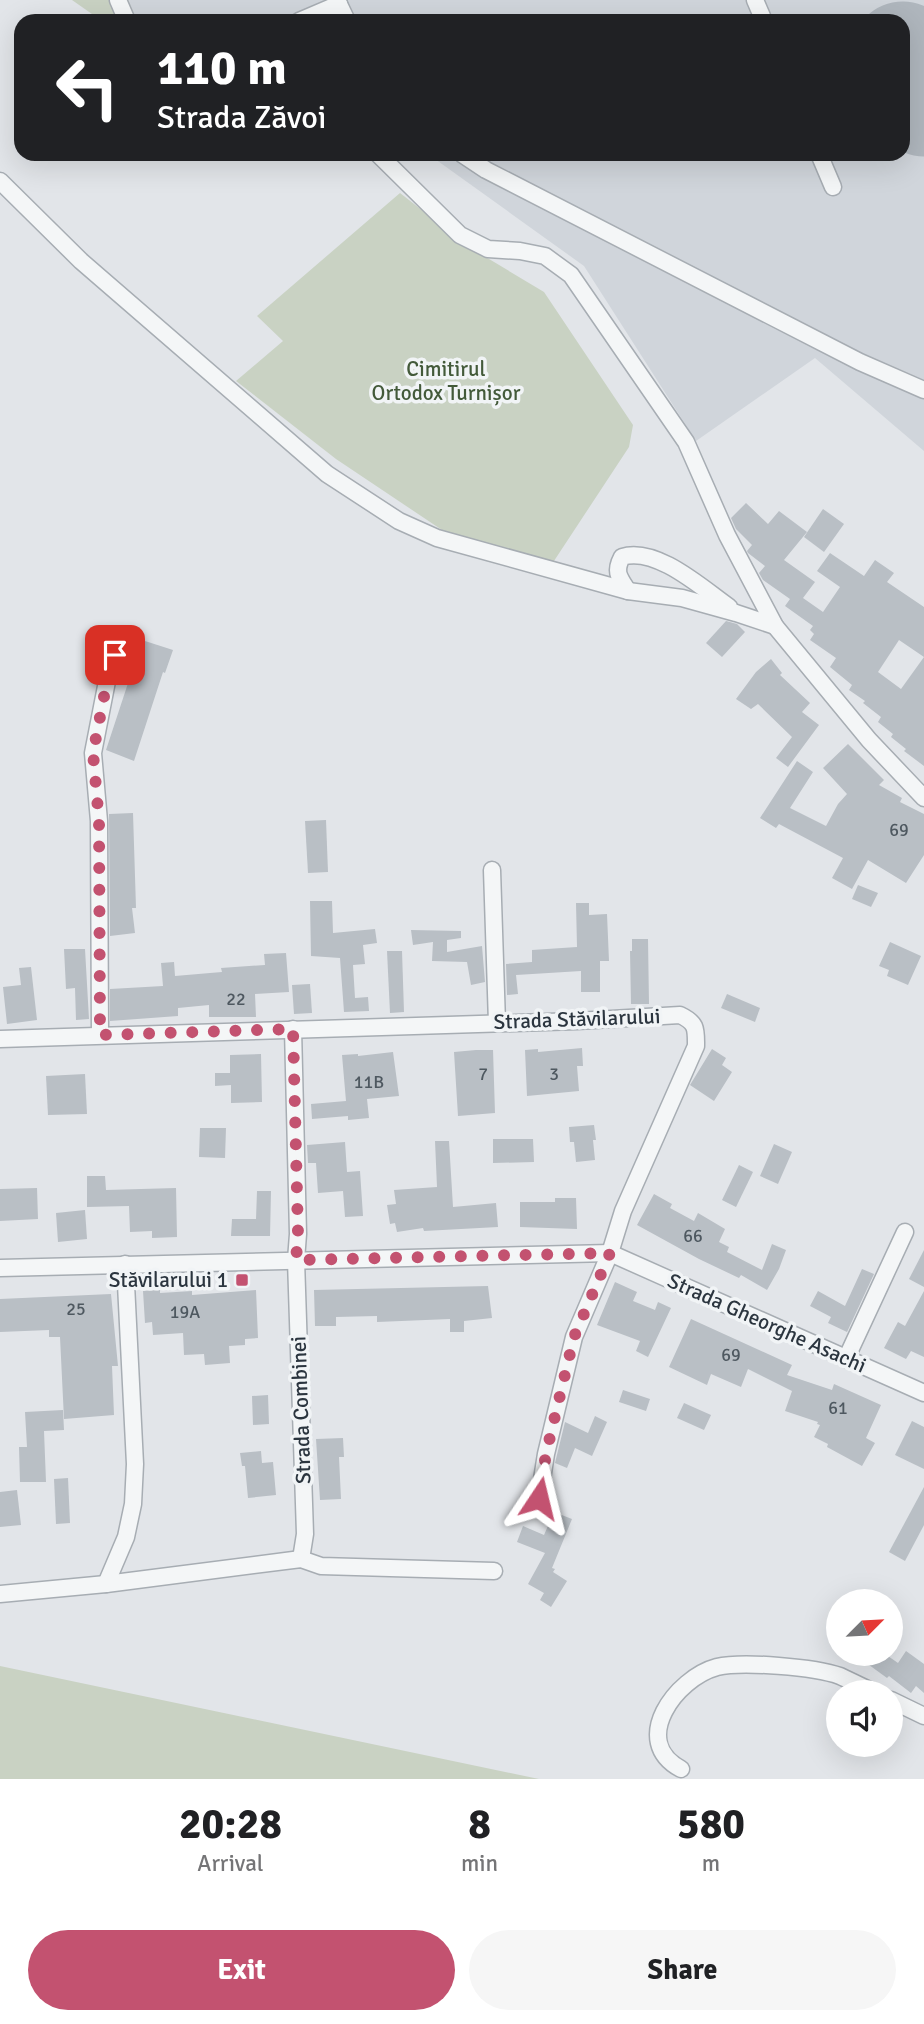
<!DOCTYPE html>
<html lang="en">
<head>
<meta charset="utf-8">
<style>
  :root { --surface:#fff; --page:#f6f6f6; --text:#202124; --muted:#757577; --accent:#c35270 }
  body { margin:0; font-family:Signika,sans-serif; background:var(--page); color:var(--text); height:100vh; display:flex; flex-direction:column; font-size:26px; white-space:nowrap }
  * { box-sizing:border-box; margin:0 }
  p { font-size:23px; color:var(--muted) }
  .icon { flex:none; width:38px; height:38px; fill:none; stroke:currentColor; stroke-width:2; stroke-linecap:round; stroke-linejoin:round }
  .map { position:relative; height:1779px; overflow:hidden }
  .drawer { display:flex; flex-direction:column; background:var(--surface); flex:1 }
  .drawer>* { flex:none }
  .banner { position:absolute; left:14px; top:14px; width:896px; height:147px; border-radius:21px; box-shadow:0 7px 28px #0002; background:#202124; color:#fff; overflow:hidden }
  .needle { width:46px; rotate:66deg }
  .fabs { position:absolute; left:826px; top:1589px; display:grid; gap:14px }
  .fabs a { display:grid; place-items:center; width:77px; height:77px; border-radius:50%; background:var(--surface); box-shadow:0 7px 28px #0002; font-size:35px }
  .pin { position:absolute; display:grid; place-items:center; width:60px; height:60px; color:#fff; margin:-30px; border-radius:14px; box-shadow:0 4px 10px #0006 }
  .me { position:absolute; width:77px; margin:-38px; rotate:10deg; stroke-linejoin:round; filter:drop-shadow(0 0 5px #0008) }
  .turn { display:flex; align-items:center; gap:24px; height:147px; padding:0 28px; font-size:32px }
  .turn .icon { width:91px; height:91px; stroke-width:2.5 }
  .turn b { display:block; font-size:49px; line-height:60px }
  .eta { display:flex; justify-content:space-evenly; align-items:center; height:119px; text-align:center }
  .eta b { font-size:42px; font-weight:700; line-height:49px }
  .primary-button { display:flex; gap:14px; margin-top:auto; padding:14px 28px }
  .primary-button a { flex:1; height:80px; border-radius:42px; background:var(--accent); color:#fff; font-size:28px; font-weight:700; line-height:80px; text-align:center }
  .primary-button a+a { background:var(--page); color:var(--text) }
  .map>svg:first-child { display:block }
  .built { fill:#d0d5db }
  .green { fill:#c9d2c3 }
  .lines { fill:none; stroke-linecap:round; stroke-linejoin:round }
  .runway { stroke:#afb6bd; stroke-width:105 }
  .building { fill:#b9bfc5; fill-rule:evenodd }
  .minor-casing { stroke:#a7adb3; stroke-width:19 }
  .minor { stroke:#f4f6f7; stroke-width:16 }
  .route { stroke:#c35270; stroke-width:12; stroke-dasharray:0 21.6 }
  .poi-dot { fill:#c35270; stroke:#f1f4f6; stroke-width:2.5 }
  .labels { text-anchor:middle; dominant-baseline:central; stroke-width:7; stroke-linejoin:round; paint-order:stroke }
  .number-label { font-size:18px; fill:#4e5860 }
  .park-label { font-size:21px; fill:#435a3a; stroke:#f1f4f6 }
  .street-label { font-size:21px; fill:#2b353f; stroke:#f1f4f6 }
  .poi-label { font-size:21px; fill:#2b353f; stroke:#f1f4f6; text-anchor:end }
</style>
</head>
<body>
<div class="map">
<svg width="924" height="1779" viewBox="0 0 924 1779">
  <rect width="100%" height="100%" fill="#e2e5e9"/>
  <!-- built -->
  <polygon class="built" points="128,0 924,0 924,451 815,358 696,441 584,266 428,154 903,154 903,21 137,21"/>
  <!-- green -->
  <g class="green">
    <polygon points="72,0 128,0 137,21 102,21"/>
    <polygon points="400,193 469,247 544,292 633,425 629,447 552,564 442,530 336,459 236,381 283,341 257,316"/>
    <polygon points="0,1666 539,1779 0,1779"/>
  </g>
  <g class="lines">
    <!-- runway -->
    <polyline class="runway" points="903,54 924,104"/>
  </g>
  <!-- building -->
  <g class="building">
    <path d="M746 503 768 524 779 511 807 532 784 560 815 582 803 598 823 612 840 587 817 571 830 553 864 576 875 560 894 573 887 582 924 607V766L904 751 906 749 891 737 893 734 878 722 881 717 863 703 865 701 849 690 852 685 830 667 836 658 810 640 814 634 810 630 813 626 785 606 790 599 763 580 759 573 765 566 748 553 747 551 752 545 736 529 731 518ZM899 640 924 657 901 689 878 672Z"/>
    <polygon points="823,509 844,524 824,552 804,537"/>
    <polygon points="726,621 737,624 745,632 722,657 706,643"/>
    <polygon points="145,641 173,650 165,673 163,672 134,761 106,750 132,671 135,672"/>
    <polygon points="771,659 782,673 780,675 810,703 802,712 819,725 788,767 776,758 792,737 758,704 751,709 736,699 756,672"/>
    <polygon points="848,744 884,780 879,785 902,798 900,802 924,814 924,855 906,883 868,860 852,889 832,878 843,858 779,824 776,828 760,818 797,761 813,772 790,808 826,826 838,804 847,794 823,768"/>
    <polygon points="133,813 136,908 132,908 135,933 110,936 109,814"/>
    <polygon points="326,820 328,872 308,873 305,821"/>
    <polygon points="858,885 878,893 871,907 852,899"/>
    <polygon points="310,901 332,901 333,933 375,929 377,943 363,945 365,964 353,965 355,998 368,997 369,1011 344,1012 340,958 311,956"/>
    <polygon points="576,903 589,903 589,915 607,914 609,961 600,961 600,992 581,992 581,971 516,975 518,994 507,995 506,964 532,962 532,950 577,947"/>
    <polygon points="411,930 461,931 461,938 447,940 447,952 482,946 485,982 471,985 467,962 432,961 433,942 413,945"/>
    <polygon points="632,939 648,939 649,1004 631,1004 630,951 632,951"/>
    <polygon points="890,942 921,956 908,985 887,976 889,970 879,966"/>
    <polygon points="64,949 85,949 89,1019 76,1020 75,988 66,989"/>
    <polygon points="387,951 402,951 404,1012 390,1013"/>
    <polygon points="286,953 289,992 255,994 256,1017 209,1017 209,1005 178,1008 178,1016 110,1021 110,989 163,986 161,963 174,962 175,976 210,973 222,972 221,968 265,965 264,954"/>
    <polygon points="31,967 37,1020 7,1024 3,987 21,985 19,968"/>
    <polygon points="310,984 312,1013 294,1014 292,985"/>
    <polygon points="727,994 760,1008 755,1022 721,1008"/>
    <polygon points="582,1048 583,1066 577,1066 579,1091 527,1096 525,1050 538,1049 538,1052"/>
    <polygon points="712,1049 726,1058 722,1065 732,1072 714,1101 690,1085"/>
    <polygon points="476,1050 493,1050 495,1113 458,1116 454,1052"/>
    <polygon points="393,1052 399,1096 367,1099 369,1118 348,1120 348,1116 312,1119 311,1104 346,1101 342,1055 358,1054 358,1056"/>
    <polygon points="261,1054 262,1102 231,1103 231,1085 215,1086 215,1073 230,1073 230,1055"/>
    <polygon points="85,1074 87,1114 48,1115 46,1076"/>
    <polygon points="594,1125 596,1140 593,1140 595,1160 576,1162 574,1142 570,1142 569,1127"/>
    <polygon points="200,1128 226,1128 225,1158 199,1157"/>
    <polygon points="493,1139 533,1139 534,1162 493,1163"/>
    <polygon points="435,1141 449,1141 453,1207 496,1203 498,1227 424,1231 423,1228 397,1232 395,1223 390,1224 387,1205 396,1204 394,1190 437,1187"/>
    <polygon points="345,1142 347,1172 360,1171 363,1216 345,1217 343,1191 318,1193 316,1163 308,1163 307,1145"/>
    <polygon points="774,1144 792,1152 778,1184 760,1176"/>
    <polygon points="739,1165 753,1172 736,1207 722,1200"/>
    <polygon points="87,1176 105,1176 106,1190 176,1188 177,1237 152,1238 152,1231 130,1232 129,1206 87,1207"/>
    <polygon points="37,1188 38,1219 0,1221 0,1189"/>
    <polygon points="257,1191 271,1191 270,1236 231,1236 232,1219 256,1219"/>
    <polygon points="654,1194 672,1204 670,1208 694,1221 698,1213 725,1229 719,1242 729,1247 727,1252 762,1270 772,1244 786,1250 779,1269 767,1290 741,1275 739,1278 699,1259 637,1225"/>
    <polygon points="555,1198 576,1198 577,1229 520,1227 520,1202 555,1202"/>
    <polygon points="85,1210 87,1239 58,1242 56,1213"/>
    <polygon points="924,1250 924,1287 909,1279"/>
    <polygon points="862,1269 874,1274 847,1332 828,1323 831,1317 810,1306 818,1291 845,1306"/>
    <polygon points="615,1282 637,1292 633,1301 655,1310 658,1302 671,1308 648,1357 636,1351 640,1341 597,1325"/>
    <polygon points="488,1286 492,1318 464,1321 464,1332 450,1332 450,1319 377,1322 377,1316 336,1317 336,1326 315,1326 314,1290"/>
    <polygon points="160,1290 160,1293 192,1291 192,1295 256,1290 258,1338 245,1339 245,1345 229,1346 230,1363 205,1365 204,1354 184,1355 183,1333 153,1335 152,1322 145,1323 143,1291"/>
    <polygon points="924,1291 924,1357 911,1351 906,1359 884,1348 898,1322 905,1326"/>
    <polygon points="111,1294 118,1366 112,1366 114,1415 64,1419 60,1337 49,1337 49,1330 0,1332 0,1299"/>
    <polygon points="691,1319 792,1365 787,1375 832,1390 834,1384 881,1405 866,1438 875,1443 862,1466 827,1447 828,1444 814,1437 820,1425 817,1424 818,1422 785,1411 792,1391 748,1369 741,1387 711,1374 707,1385 669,1367"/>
    <polygon points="623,1390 650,1399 646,1411 619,1402"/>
    <polygon points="268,1395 269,1424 253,1425 252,1396"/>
    <polygon points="684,1403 711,1415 704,1430 677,1418"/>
    <polygon points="63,1410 64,1430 44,1431 46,1482 20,1482 19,1447 27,1447 25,1412"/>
    <polygon points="595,1416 607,1422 592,1456 575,1448 567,1468 555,1463 565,1422 588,1433"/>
    <polygon points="912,1421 924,1427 924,1469 895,1455"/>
    <polygon points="343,1438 344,1457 339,1457 341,1499 320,1500 316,1439"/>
    <polygon points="261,1451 262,1463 273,1462 276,1495 248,1498 245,1466 242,1466 240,1453"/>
    <polygon points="68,1478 70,1523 56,1524 54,1479"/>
    <polygon points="924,1487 924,1525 905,1561 889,1552"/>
    <polygon points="17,1490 21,1525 0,1527 0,1492"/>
    <polygon points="554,1512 572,1519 552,1568 555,1569 553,1572 567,1581 551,1607 540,1600 544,1593 528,1584 545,1553 517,1542 523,1526 544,1535"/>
    <polygon points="906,1651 924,1664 924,1693 916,1686 911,1693 889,1676 887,1678 854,1654 885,1654 898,1663"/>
  </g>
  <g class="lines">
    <defs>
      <g id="minor">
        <polyline points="118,0 127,21"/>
        <polyline points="337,0 347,21"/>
        <polyline points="755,0 764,21"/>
        <polyline points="299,21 339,4"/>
        <polyline points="378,154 460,235 488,249 520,251 545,256 571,275 686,442 727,535 775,626 869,740 924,798"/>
        <polyline points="462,154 486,170 860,362 924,390"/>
        <polyline points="819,154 833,187"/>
        <polyline points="0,181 81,261 327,474 399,521 437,538 628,591 682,598 736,613 775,626"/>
        <path d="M628 591C619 577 614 572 622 557 656 546 702 588 729 607"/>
        <polyline points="492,870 497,1023"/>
        <polyline points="293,1029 298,1234 296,1260 305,1534 301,1559"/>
        <polyline points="100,1035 99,821 93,753 109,671 121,638"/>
        <path d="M0 1039 577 1021 680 1015C697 1023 696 1029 696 1046L623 1211 610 1253 574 1337 546 1454 539 1498"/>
        <polyline points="0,1268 610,1253 924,1393"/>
        <polyline points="846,1359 905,1232"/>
        <polyline points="106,1584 126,1537 133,1504 135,1464 125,1264"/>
        <polyline points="0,1594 106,1584 301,1559 321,1566 494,1571"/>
        <polyline points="891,1700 924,1716"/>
        <path d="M681 1769C629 1741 676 1678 717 1667 742 1661 815 1667 840 1676 851 1681 862 1687 874 1692"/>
      </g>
    </defs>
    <!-- minor casing -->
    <use href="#minor" class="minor-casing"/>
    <!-- minor -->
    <use href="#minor" class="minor"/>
  </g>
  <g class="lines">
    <!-- route -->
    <polyline class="route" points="115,655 109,671 93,753 99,821 100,1035 293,1029 298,1234 296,1260 610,1253 574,1337 546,1454 539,1498"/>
  </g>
  <!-- markers -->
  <rect class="poi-dot" x="235" y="1273" width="14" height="14" rx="3.5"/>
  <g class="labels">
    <!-- number labels -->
    <g class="number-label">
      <text x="899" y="830">69</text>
      <text x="236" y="999">22</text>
      <text x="483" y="1074">7</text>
      <text x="554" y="1074">3</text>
      <text x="369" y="1082">11B</text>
      <text x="693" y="1236">66</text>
      <text x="76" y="1309">25</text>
      <text x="185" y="1312">19A</text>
      <text x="731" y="1355">69</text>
      <text x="838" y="1408">61</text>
    </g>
    <!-- park labels -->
    <g class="park-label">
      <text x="446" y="369">Cimitirul<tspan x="446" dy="24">Ortodox Turnișor</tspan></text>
    </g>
    <!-- street labels -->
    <g class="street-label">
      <text transform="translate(577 1019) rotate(-2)">Strada Stăvilarului</text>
      <text transform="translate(767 1323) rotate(24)">Strada Gheorghe Asachi</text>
      <text transform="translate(301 1410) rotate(-92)">Strada Combinei</text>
    </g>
    <!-- poi labels -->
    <g class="poi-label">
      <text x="228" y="1280">Stăvilarului 1</text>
    </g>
  </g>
</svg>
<div class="fabs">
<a><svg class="needle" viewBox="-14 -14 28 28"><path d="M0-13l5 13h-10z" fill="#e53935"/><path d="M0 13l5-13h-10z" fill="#757577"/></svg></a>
<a><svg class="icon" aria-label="sound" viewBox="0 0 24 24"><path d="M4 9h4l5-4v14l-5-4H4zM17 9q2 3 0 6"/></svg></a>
</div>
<div class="pin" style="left:115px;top:655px;background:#d93025"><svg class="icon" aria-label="arrive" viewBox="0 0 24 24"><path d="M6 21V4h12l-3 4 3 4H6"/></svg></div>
<svg class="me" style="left:539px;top:1498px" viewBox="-20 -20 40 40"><path d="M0-17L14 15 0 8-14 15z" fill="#c35270" stroke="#fff" stroke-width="4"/></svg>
<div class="banner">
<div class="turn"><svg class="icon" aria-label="left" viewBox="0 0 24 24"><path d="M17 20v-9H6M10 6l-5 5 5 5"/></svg><div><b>110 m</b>Strada Zăvoi</div></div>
</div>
</div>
<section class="drawer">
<div class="eta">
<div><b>20:28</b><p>Arrival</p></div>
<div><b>8</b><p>min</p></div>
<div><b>580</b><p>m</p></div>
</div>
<div class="primary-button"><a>Exit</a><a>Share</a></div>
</section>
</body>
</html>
